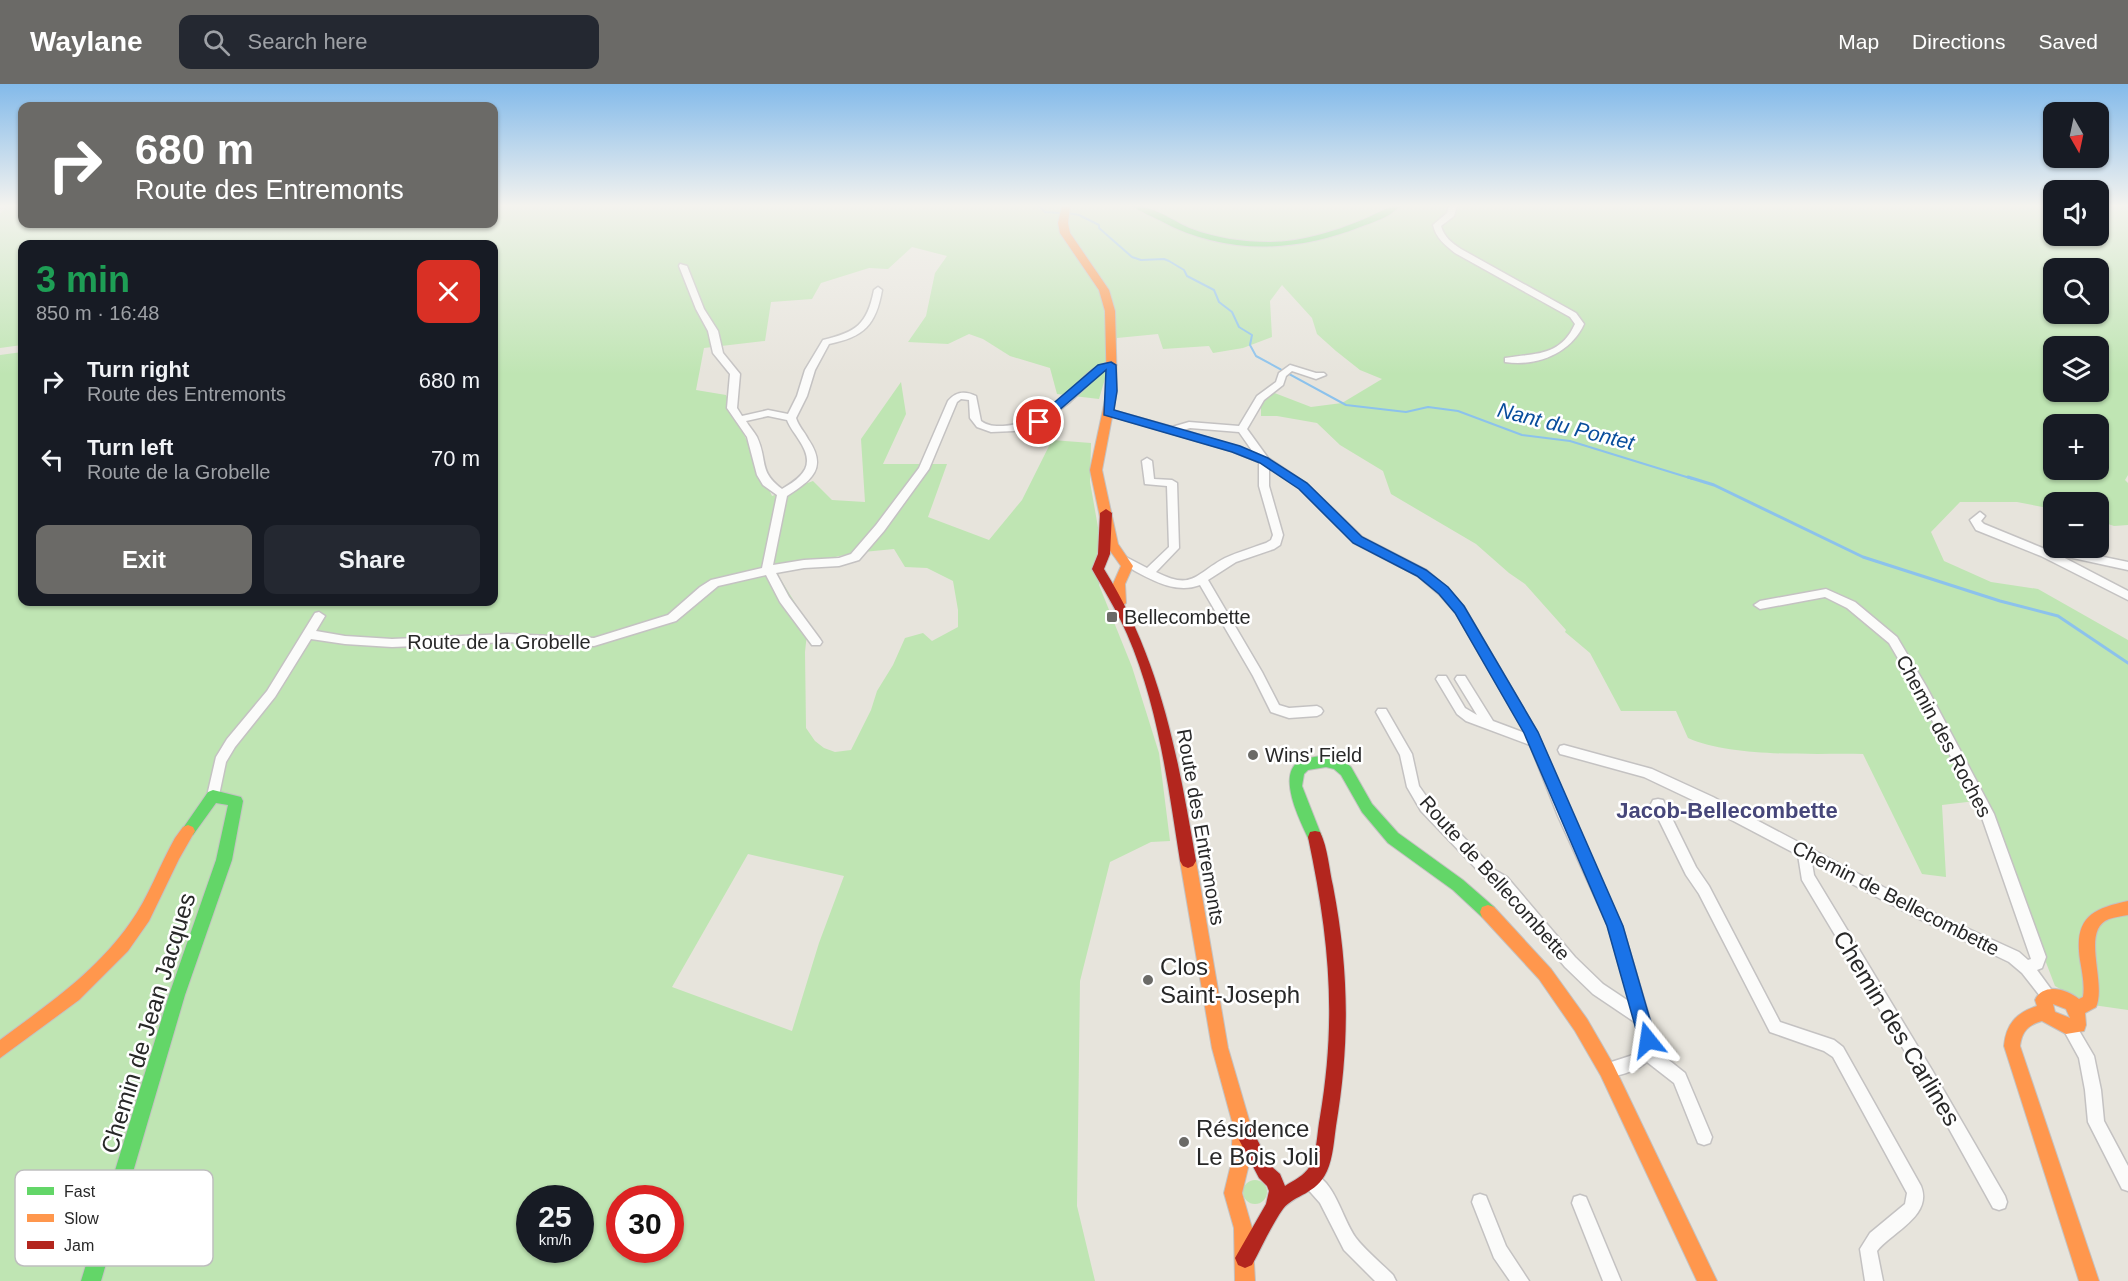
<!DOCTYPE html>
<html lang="en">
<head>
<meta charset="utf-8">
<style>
  :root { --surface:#171b24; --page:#242831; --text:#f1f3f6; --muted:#9ea1a6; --accent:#6b6a67 }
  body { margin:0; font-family:Arial,sans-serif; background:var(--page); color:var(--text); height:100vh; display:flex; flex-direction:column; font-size:22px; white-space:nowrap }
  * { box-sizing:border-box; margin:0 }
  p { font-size:20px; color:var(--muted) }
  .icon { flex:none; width:33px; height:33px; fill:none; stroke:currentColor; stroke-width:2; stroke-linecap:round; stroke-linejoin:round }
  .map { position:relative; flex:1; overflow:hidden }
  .panel { position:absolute; left:18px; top:156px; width:480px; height:366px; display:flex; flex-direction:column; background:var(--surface); border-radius:12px; box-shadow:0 2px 4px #0004 }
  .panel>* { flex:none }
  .hud { position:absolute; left:18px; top:18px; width:480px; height:126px; border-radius:12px; box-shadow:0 2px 4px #0004; background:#6b6a67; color:#fff; overflow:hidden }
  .needle { width:39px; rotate:171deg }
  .buttons { position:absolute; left:2043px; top:18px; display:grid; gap:12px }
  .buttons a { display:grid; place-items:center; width:66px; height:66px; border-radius:12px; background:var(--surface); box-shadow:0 2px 4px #0004; font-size:30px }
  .speed { position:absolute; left:516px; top:1101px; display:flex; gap:12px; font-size:30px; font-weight:700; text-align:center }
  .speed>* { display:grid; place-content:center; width:78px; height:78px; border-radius:50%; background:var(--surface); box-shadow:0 2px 4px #0004; line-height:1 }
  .speed small { font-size:15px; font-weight:400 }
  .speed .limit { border:9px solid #d22; background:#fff; color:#111 }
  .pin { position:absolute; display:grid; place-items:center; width:51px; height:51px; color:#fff; margin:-26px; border:3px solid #fff; border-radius:50%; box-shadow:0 2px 6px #0007 }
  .me { position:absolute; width:66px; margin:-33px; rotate:345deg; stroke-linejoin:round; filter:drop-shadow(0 0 4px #0008) }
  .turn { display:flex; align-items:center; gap:21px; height:126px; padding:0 18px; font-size:27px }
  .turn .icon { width:78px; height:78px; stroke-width:2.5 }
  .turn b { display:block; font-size:42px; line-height:51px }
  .round { display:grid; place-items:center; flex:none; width:63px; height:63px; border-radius:12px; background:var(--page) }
  .head { display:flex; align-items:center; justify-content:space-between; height:102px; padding:0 18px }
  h1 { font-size:36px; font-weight:600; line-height:45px; color:#1e9e55 }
  .cta { display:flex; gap:12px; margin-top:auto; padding:12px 18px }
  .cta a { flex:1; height:69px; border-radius:12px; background:var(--accent); color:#fff; font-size:24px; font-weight:600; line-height:69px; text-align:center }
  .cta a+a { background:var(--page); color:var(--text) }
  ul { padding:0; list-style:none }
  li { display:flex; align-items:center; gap:18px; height:78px; padding:0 18px }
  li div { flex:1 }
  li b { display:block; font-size:22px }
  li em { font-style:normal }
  header { display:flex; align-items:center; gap:36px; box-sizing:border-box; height:84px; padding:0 30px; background:var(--accent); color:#fff }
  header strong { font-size:28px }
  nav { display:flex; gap:33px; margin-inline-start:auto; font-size:21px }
  .search { width:420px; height:54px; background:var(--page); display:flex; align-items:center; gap:15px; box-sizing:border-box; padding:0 21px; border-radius:12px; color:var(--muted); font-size:22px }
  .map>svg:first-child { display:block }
  .green { fill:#bfe5b3; fill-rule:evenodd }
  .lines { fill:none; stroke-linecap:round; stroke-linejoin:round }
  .stream-far1 { stroke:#8cc2ec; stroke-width:2 }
  .stream { stroke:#8cc2ec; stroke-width:3 }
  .street-casing { stroke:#c4c2c2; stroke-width:3 }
  .fast-casing { stroke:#c4c2c2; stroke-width:2 }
  .slow-casing { stroke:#c4c2c2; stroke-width:2 }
  .jam-casing { stroke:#c4c2c2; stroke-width:2 }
  .street { fill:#fbfbfa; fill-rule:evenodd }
  .fast { fill:#63d668; fill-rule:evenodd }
  .slow { fill:#ff974d; fill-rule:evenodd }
  .jam { fill:#b3261e; fill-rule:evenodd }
  .route { fill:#1a73e8; stroke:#114b97; stroke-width:1.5 }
  .poi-dot { fill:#6b6a67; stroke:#fff; stroke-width:2 }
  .labels { text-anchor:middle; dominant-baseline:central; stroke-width:5; stroke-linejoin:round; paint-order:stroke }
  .poi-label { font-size:20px; fill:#282828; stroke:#fff; text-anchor:start }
  .street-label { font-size:20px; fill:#282828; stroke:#fff }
  .water-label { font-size:21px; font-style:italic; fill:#084d9c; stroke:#fff }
  .quarter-label { font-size:22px; font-weight:bold; fill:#47477a; stroke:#fff }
  .near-poi-label { font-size:24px; fill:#282828; stroke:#fff; text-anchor:start }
  .near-street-label { font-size:24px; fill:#282828; stroke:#fff }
  .key { fill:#fff; stroke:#bebebe; stroke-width:1.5 }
  .key-label { font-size:16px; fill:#282828 }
</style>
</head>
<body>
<header>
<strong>Waylane</strong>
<div class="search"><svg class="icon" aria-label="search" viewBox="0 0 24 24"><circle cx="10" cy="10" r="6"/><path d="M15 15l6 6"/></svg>Search here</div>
<nav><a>Map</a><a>Directions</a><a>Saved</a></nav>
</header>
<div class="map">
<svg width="2128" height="1197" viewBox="0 0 2128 1197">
  <rect width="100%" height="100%" fill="#e7e4dc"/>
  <!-- green -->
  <g class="green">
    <path d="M7 122H22V140H494V122H2053L2054 152H2098L2099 122H2128V391L2125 396 2128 399V441L2114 442 2099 437 2098 418H2054L2053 425 2017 418H1960L1931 448 1944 477 1991 498 2038 505 2128 556V926L2086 920 2055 902 1984 716 1942 721 1946 793 1922 790 1863 670C1812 669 1733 674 1688 654L1676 627H1621L1590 569 1565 548 1566 546 1525 500 1509 489 1476 460 1391 410 1383 387 1340 361 1317 339 1277 332H1261V319L1272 308 1311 323 1342 319 1382 295 1360 286 1336 267 1317 250 1312 234 1282 201 1270 217 1272 253 1243 264 1213 269 1209 262 1163 265 1158 250 1117 254 1099 315 1057 310 1050 284 1010 272 983 255 969 250 948 260 908 258 926 232 935 189 947 172 912 163 888 185 869 184 821 199 812 215 771 218 765 257 704 264 696 306 726 311 772 412 813 397 832 416 865 418 861 355 901 298 906 330 883 380H947L928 433 989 456 1022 416 1052 356 1091 359 1090 398 1099 449V501L1132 583 1159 669 1170 757 1151 758 1110 778 1080 897 1077 1122 1095 1197H0V271L22 268V518H494V160H22V261L0 264V130ZM2054 184H2098V230H2054ZM2054 262H2098V308H2054ZM2054 340H2098V386H2054ZM894 465 905 483 927 484 953 497 958 526V543L932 557 923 549 905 554 893 581 877 607 871 626 851 666 835 668 824 664 815 657 806 644 805 568 808 540 778 491 782 485 853 469ZM748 770 844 792 819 859 792 947 672 903ZM530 1114H580V1166H530ZM620 1114H670V1166H620Z"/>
    <circle cx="1255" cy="1108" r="12"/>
  </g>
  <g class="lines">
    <!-- stream-far1 -->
    <g class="stream-far1">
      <polyline points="1039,122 1045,128 1061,129"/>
      <polyline points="1068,129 1079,131 1099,141 1099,144 1132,173 1141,176 1164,175 1169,177 1184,186 1187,192 1214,206 1219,218 1232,228 1239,243 1252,251 1250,261 1256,272 1346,321 1406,328 1428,323 1458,327 1522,351 1570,357 1693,395"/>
    </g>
    <!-- stream -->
    <polyline class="stream" points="1688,393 1714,401 1863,473 2000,517 2058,532 2128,579"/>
    <defs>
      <g id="street">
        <path d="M1449 122H1457L1454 132 1441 142C1444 153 1452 159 1461 165L1576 229 1584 240C1571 269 1537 283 1505 278V274C1535 269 1560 273 1575 240L1570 233 1455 169C1445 161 1436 154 1433 141L1447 129Z"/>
        <path d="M680 180 687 182 704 225 718 247 723 269 740 290 737 324 742 332 768 326 788 330 797 312 805 286 823 256C856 248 867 241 874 206L878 203 882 206C876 241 864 253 829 260L815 286 807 312 796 334C799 343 804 347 808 355 828 384 812 396 787 412L773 481 804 476 839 474 851 470 876 441 919 384 948 317C956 307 966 307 976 312L981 337C988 342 994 342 1003 342 1034 340 1055 322 1076 301 1088 290 1094 282 1111 278L1116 281 1104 285 1070 318 1046 336 1032 342 1014 347 991 348 977 343 970 334 969 316 961 315 957 318 929 385 884 447 859 476 839 482 804 484 776 489 789 513 820 555 822 558 820 561H812L780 518 766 491 718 502 676 537 594 562 508 558 392 563 345 560 311 555 275 613 235 663 226 678 218 716 213 717 208 716 207 712 216 673 227 655 267 607 315 529 319 528 325 532 316 547 345 552 392 555 508 550 594 554 668 531 700 503 711 496 762 484 777 411 763 401 757 391 747 353 727 324 730 290 713 269 708 247 696 225 679 182ZM768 332 787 336C790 344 795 349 799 356 816 381 804 392 782 405 758 387 768 377 757 353 754 348 749 342 746 337Z"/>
        <path d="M1290 281 1316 289H1324L1326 291 1316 295 1292 287 1286 292 1283 301 1264 316 1247 345 1268 374 1307 400 1362 453 1426 486 1447 504 1464 523 1537 648 1572 732 1622 842 1656 956 1655 965 1685 989 1712 1053 1710 1059 1704 1061 1698 1059 1674 999 1647 978C1638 986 1613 996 1602 991L1599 986 1602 981 1633 971 1640 965V956L1636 939 1593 910 1565 883 1497 801 1485 794 1421 727 1407 703 1400 671 1376 628 1378 625H1386L1412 670 1419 702 1431 719 1495 786 1507 793 1575 873 1603 900 1630 918 1608 842 1558 732 1530 661 1466 637 1457 630 1436 595 1438 592H1446L1465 624 1477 631 1455 595 1457 592H1465L1493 637 1525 649 1456 529 1439 510 1418 492 1354 459 1299 404 1269 384V402L1283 451 1280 461 1274 465 1236 478 1208 496 1262 588 1279 621 1289 624 1317 622 1321 624 1323 627 1321 630 1317 632 1289 634 1271 628 1253 592 1200 501C1177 510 1154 497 1135 487 1129 483 1123 481 1119 476L1124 472 1147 484 1169 463 1167 402 1145 400 1142 377 1147 374 1152 377 1154 395 1172 396 1177 399 1179 464 1156 488C1193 507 1195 490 1225 474 1238 468 1252 464 1266 459L1271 456 1273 451 1259 402V378L1232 367 1105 330V326H1111L1172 343 1189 338 1239 342 1257 312 1276 298 1279 289ZM1190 344 1239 348 1253 368 1183 346Z"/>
        <polygon points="1980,428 1985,432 1981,437 1984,440 2045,465 2051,462 2128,478 2128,486 2059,471 2128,507 2128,516 2041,472 1976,446 1970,436"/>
        <polygon points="1826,505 1855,518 1897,553 1926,602 1994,730 2046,873 2042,884 2037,886 2056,912 2054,917 2049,919 2044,917 2022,889 2009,878 1915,833 1812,779 1814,791 1932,986 2005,1112 2007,1118 2005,1124 1999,1126 1993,1124 1922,996 1802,796 1798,771 1703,721 1644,693 1564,671 1560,670 1558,666 1560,662 1564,661 1652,685 1713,713 1925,825 2019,868 2028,876 2031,875 1981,731 1917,607 1889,559 1847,524 1825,513 1760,525 1754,521 1760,517"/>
        <path d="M1658 715 1663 716 1696 783 1709 802 1780 938 1834 956 1843 963 1921 1102C1933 1132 1892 1148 1877 1167L1883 1197H1865L1860 1165 1870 1149 1905 1120 1907 1109 1833 973 1824 967 1770 948 1699 810 1686 791 1651 720 1653 716Z"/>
        <polygon points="2069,936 2074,938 2094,972 2101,1006 2104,1037 2128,1082 2128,1107 2122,1105 2088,1038 2085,1006 2079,974 2062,943 2064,938"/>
        <path d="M1311 1088C1336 1098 1341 1133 1356 1154 1366 1167 1381 1179 1393 1191L1396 1197H1375L1344 1166 1320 1119 1305 1102 1303 1096 1305 1090Z"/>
        <polygon points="1480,1110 1486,1112 1506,1162 1529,1197 1510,1197 1494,1174 1472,1118 1474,1112"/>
        <polygon points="1580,1111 1586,1113 1621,1197 1603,1197 1572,1119 1574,1113"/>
      </g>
      <g id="fast">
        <path d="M1133 122C1155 122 1172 137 1192 145 1216 154 1243 158 1269 158 1301 158 1333 148 1362 136 1375 131 1387 122 1400 122 1390 133 1374 138 1360 143 1294 169 1224 171 1161 137 1152 132 1140 128 1133 122Z"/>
        <path d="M1326 671 1343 676 1351 683 1372 720 1398 749 1463 796 1494 823 1496 828 1494 833 1488 835 1482 833 1453 806 1388 759 1362 728 1341 691 1334 685 1326 683 1308 686 1304 690 1302 702 1322 753 1320 758 1315 759 1310 758C1301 739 1277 693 1298 678 1305 673 1318 673 1326 671Z"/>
        <polygon points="213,706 241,713 243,717 232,776 185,911 101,1197 81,1197 169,911 216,776 228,721 216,719 193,751 188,753 183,751 181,747 208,708"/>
      </g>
      <g id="slow">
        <polygon points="1062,122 1070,122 1068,139 1070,149 1109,206 1115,227 1117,307 1102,386 1118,460 1133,482 1125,500 1126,519 1120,524 1114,519 1113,500 1121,482 1106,461 1090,386 1107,307 1105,227 1099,206 1060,149 1058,139"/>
        <path d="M188 741 193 743 195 747 179 775 149 837 128 867 79 916 0 974V956C47 921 96 888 130 839 149 813 159 782 175 754L183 743Z"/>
        <polygon points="1188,770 1193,772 1196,777 1228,964 1252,1046 1250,1051 1249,1080 1242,1109 1252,1144 1255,1197 1235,1197 1234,1144 1224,1109 1231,1080 1233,1041 1212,964 1180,777 1183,772"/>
        <path d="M2128 817V831C2122 832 2115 833 2109 835 2080 846 2107 899 2096 923L2085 929 2086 941 2084 947 2066 950 2042 937C2028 941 2022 947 2020 962L2099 1197H2079L2004 962C2006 940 2016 929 2037 922L2035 916C2043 898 2067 905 2079 915L2083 913C2085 901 2082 888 2080 876 2074 834 2091 825 2128 817ZM2053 920 2066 925 2070 934 2055 928Z"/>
        <polygon points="1488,821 1494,823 1551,885 1587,935 1613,980 1717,1197 1697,1197 1601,992 1575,947 1539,895 1482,833 1480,828 1482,823"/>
      </g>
      <g id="jam">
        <path d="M1106 425 1112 429 1110 470 1104 485C1161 576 1178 673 1196 777L1193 782 1188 784 1183 782 1180 777C1168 701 1158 621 1127 550 1117 527 1104 506 1092 485L1098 470 1100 429Z"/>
        <path d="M1315 747 1320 748C1328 764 1329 785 1333 802 1349 885 1350 959 1336 1042 1334 1056 1333 1074 1327 1087 1316 1111 1295 1110 1283 1125 1271 1142 1262 1163 1252 1181L1245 1184 1238 1181 1235 1174 1266 1120 1269 1107 1267 1102 1259 1094 1237 1052 1234 1046 1237 1040 1243 1037 1249 1040 1271 1082 1280 1090 1285 1102C1294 1096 1304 1092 1310 1082 1317 1070 1317 1048 1320 1033 1337 932 1329 853 1308 753L1310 748Z"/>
      </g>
    </defs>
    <!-- street casing -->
    <use href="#street" class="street-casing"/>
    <!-- fast casing -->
    <use href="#fast" class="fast-casing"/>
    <!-- slow casing -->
    <use href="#slow" class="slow-casing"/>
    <!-- jam casing -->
    <use href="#jam" class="jam-casing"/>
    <!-- street -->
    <use href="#street" class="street"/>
    <!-- fast -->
    <use href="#fast" class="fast"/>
    <!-- slow -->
    <use href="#slow" class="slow"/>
    <!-- jam -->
    <use href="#jam" class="jam"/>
  </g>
  <!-- sky -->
  <linearGradient id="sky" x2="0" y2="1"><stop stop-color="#83baea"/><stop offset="0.42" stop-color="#f4f3ef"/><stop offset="1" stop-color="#f4f3ef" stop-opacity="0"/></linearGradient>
  <rect width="2128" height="290" fill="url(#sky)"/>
  <!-- route -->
  <polygon class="route" points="1111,278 1116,281 1117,307 1114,326 1240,362 1268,374 1307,399 1362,453 1426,486 1448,503 1464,522 1538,648 1623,842 1656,956 1654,961 1648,964 1642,961 1639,956 1607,842 1524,649 1455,529 1439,510 1417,492 1353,459 1299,405 1260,379 1232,368 1104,331 1106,286 1043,340 1035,340 1035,335 1098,281"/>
  <!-- markers -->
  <g class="poi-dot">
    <rect x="1106" y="527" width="12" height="12" rx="3"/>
    <circle cx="1253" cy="671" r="6"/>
    <circle cx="1148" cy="896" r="6"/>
    <circle cx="1184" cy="1058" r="6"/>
  </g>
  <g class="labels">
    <!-- poi labels -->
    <g class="poi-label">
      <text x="1124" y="533">Bellecombette</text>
      <text x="1265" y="671">Wins' Field</text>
    </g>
    <!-- street labels -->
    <g class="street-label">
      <text x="499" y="558">Route de la Grobelle</text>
      <text transform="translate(1944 652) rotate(62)">Chemin des Roches</text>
      <text transform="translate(1201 743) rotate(80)">Route des Entremonts</text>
      <text transform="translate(1495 794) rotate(48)">Route de Bellecombette</text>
      <text transform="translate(1896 814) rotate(27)">Chemin de Bellecombette</text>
    </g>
    <!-- water labels -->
    <g class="water-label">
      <text transform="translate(1566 342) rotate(14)">Nant du Pontet</text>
    </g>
    <!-- quarter labels -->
    <g class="quarter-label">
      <text x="1727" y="726">Jacob-Bellecombette</text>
    </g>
    <!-- near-poi labels -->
    <g class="near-poi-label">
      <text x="1160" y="882">Clos<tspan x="1160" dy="28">Saint-Joseph</tspan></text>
      <text x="1196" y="1044">Résidence<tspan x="1196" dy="28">Le Bois Joli</tspan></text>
    </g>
    <!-- near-street labels -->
    <g class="near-street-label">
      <text transform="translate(148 939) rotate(-73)">Chemin de Jean Jacques</text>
      <text transform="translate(1897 944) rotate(59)">Chemin des Carlines</text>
    </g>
  </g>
  <!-- legend -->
  <rect x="15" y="1086" width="198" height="96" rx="9" class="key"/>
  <rect x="27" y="1103" width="27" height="8" fill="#63d668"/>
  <rect x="27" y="1130" width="27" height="8" fill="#ff974d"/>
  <rect x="27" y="1157" width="27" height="8" fill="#b3261e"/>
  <g class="key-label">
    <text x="64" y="1113">Fast</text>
    <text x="64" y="1140">Slow</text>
    <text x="64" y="1167">Jam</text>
  </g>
</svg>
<div class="buttons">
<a><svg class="needle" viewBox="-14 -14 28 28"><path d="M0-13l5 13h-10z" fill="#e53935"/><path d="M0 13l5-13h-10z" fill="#9ea1a6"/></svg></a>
<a><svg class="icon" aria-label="sound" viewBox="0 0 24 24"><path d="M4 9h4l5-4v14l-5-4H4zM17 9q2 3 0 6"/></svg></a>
<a><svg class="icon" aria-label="search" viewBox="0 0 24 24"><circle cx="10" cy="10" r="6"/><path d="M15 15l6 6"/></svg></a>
<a><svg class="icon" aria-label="layers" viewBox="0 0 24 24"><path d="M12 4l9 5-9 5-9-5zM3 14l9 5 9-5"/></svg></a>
<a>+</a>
<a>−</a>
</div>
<div class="speed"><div>25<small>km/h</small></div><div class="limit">30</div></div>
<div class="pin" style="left:1039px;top:338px;background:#d93025"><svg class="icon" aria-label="arrive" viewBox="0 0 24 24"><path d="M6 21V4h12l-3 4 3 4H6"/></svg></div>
<svg class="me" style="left:1648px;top:956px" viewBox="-20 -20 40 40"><path d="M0-17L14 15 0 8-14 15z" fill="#1a73e8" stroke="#fff" stroke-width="4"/></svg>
<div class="hud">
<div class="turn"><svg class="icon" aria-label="right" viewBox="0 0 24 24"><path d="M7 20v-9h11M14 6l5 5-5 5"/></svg><div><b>680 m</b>Route des Entremonts</div></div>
</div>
<section class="panel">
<div class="head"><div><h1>3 min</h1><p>850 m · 16:48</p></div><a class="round" style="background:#d93025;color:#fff"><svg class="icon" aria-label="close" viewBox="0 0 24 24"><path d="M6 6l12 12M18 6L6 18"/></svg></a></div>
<ul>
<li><svg class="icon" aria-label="right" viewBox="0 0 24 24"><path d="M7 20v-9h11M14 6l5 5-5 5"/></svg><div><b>Turn right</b><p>Route des Entremonts</p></div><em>680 m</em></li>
<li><svg class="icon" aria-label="left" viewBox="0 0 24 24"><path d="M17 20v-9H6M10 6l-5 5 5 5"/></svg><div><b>Turn left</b><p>Route de la Grobelle</p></div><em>70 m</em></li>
</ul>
<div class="cta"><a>Exit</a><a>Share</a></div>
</section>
</div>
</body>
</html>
